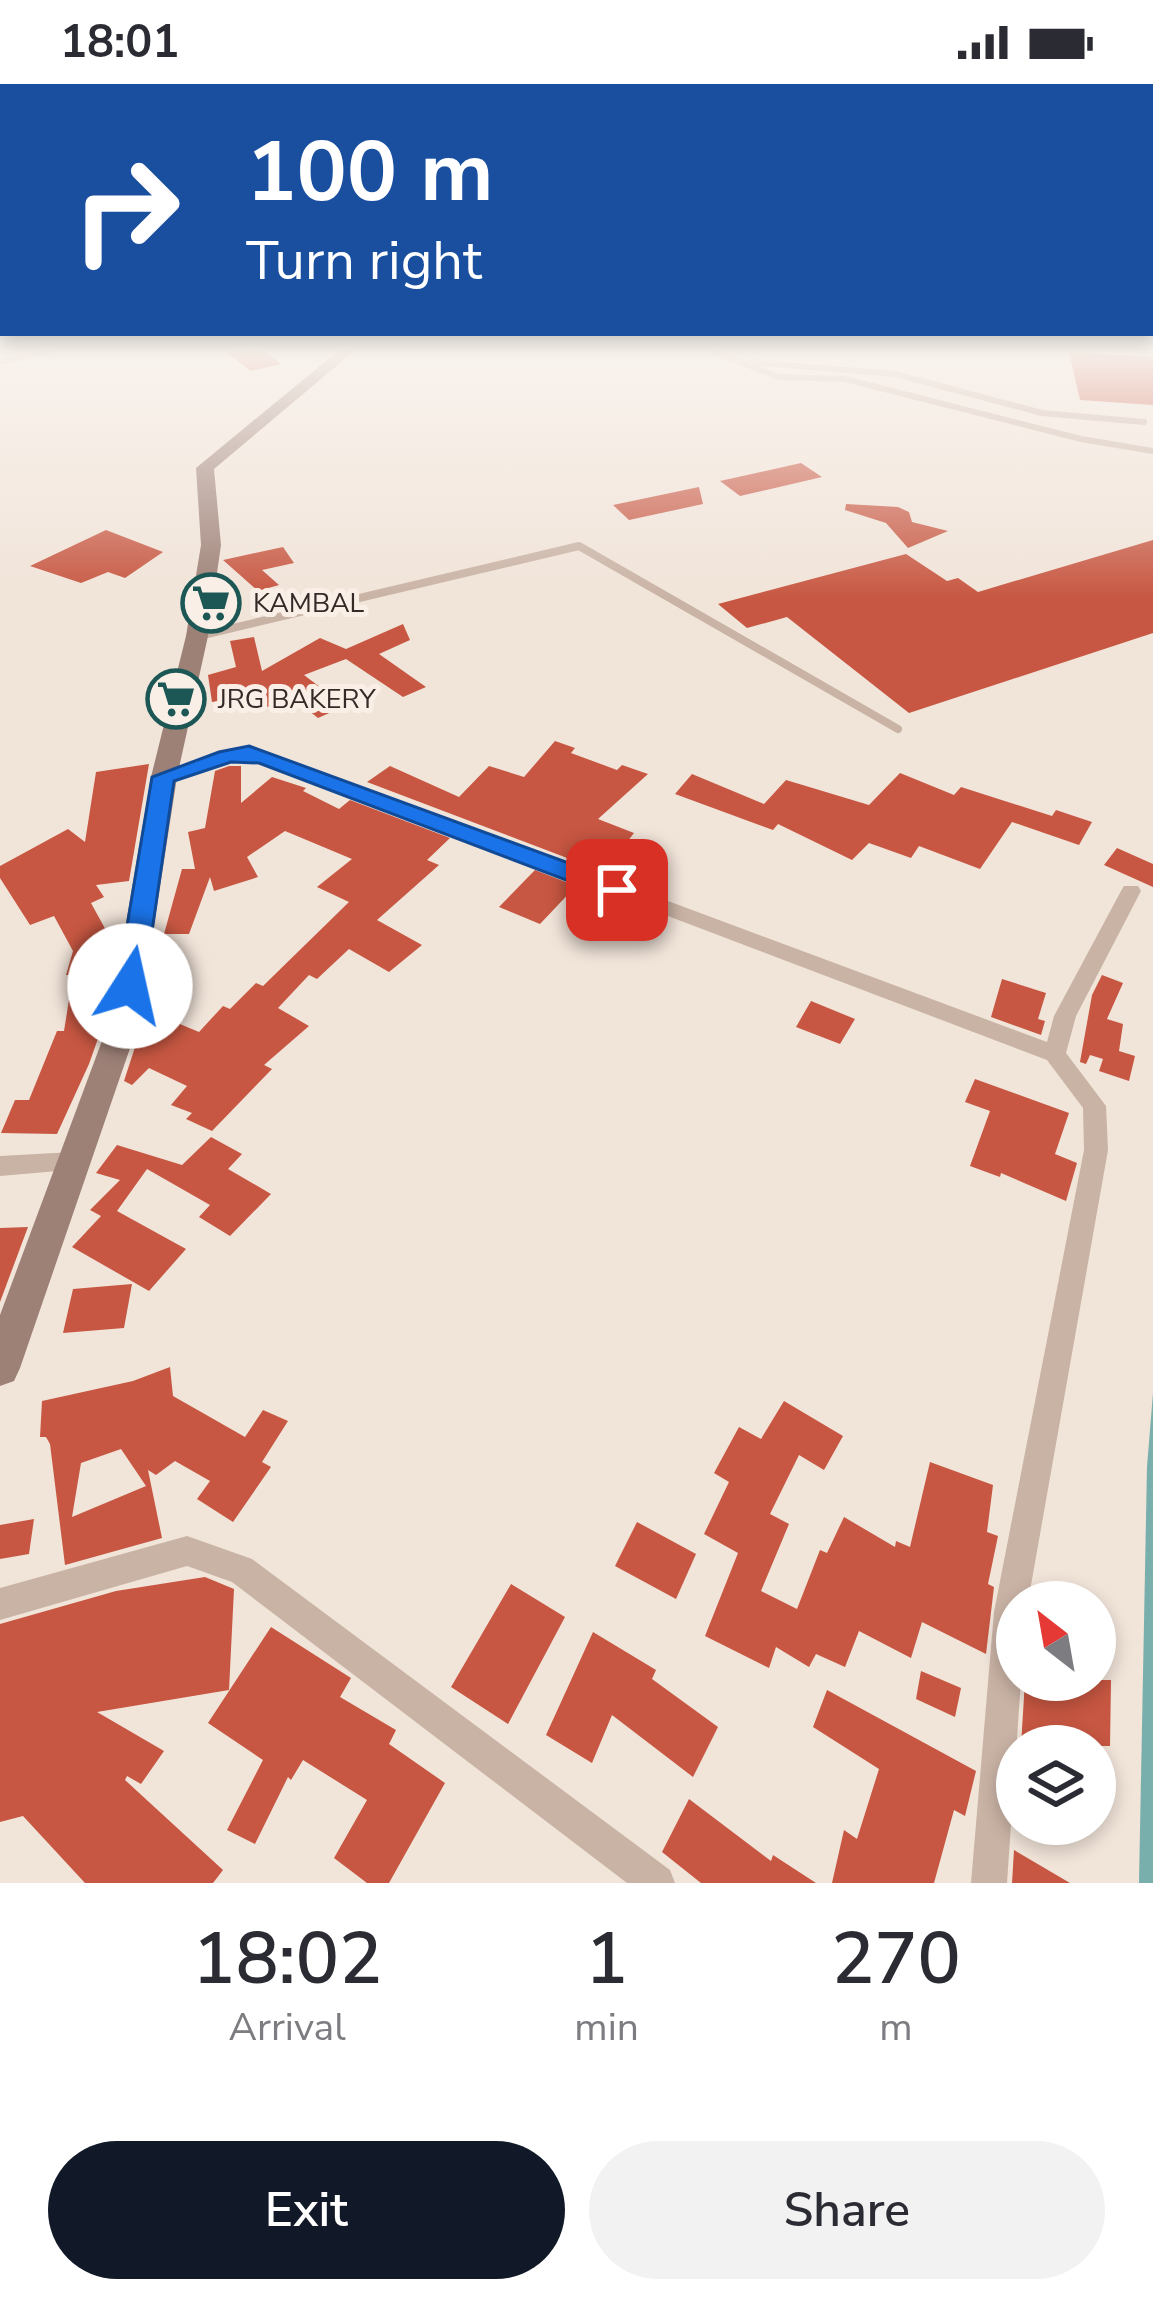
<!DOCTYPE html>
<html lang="en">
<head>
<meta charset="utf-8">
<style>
  :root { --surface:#fff; --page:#f2f2f3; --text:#2b2b33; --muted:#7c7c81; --accent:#111827 }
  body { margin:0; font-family:"Nunito Sans",sans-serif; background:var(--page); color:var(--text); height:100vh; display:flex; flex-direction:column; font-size:45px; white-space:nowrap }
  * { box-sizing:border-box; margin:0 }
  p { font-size:39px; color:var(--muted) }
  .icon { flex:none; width:66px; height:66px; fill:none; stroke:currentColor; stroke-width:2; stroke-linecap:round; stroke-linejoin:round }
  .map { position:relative; height:1799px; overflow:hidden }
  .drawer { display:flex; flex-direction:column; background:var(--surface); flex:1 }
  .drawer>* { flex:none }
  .guide { position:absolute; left:0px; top:0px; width:1155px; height:252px; box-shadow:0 6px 18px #0003; background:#1a4fa0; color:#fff; overflow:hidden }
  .needle { width:78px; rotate:329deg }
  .buttons { position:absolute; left:996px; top:1497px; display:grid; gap:24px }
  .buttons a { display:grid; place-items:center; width:120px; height:120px; border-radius:50%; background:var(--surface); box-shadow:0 6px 18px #0003; font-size:60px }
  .pin { position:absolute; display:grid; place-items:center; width:102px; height:102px; color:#fff; margin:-51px; border-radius:24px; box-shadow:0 6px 18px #0006 }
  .me { position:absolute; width:132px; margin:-66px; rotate:10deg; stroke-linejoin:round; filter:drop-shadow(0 0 9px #0008) }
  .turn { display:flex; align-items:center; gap:42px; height:252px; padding:0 48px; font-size:54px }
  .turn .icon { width:156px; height:156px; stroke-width:2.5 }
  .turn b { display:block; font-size:84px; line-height:102px }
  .eta { display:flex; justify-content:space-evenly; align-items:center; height:204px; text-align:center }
  .eta b { font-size:72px; font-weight:600; line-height:84px }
  .button { display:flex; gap:24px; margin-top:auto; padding:24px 48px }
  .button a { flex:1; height:138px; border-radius:72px; background:var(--accent); color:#fff; font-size:48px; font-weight:600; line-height:138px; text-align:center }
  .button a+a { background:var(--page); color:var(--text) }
  .status { display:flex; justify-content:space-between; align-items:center; height:84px; padding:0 60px; background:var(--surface); direction:ltr }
  .status svg { height:33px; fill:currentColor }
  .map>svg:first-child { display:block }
  .water { fill:#78afac }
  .building { fill:#c75742; fill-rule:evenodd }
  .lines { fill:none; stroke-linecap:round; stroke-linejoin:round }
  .service-far1 { stroke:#c9b3a5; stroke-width:6 }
  .service { stroke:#c9b3a5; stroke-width:8 }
  .minor { fill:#c9b3a5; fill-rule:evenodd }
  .secondary { fill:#9d8177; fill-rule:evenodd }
  .route { fill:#1a73e8; stroke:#114b97; stroke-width:3 }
  .labels { text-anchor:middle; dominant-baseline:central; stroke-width:10; stroke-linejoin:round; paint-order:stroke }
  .far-poi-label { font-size:27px; fill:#352a27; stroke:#f9efe6; text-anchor:start }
</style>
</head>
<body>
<div class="status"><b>18:01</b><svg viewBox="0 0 49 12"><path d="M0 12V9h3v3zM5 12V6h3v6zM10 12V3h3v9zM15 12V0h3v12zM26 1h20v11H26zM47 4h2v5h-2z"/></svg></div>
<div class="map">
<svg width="1153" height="1799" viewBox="0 0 1153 1799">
  <rect width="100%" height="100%" fill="#f1e4d9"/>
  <!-- water -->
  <polygon class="water" points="1153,1309 1153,1799 1139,1799 1147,1383"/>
  <!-- building -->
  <g class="building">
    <polygon points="258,263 281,280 251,287 227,269"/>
    <polygon points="1069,268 1153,273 1153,321 1080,316"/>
    <polygon points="801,379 822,393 740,412 720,397"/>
    <polygon points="699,403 703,420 629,436 613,421"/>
    <polygon points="846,420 898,423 909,428 912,438 948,447 908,464 886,439 845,426"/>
    <polygon points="106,446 163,468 125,494 108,488 81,499 30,482"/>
    <polygon points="1153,456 1153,549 909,629 787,533 747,544 718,520 906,470 947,497 958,494 978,508"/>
    <polygon points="283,463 294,479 262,486 279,501 258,507 223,476"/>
    <polygon points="403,540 410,556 379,570 426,603 403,613 346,575 304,591 345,622 318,634 294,615 267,623 257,611 212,618 208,591 236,583 230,557 254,553 262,587 320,554 346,565"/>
    <polygon points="555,657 575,664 571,669 617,686 622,681 648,690 598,735 634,749 604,788 367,698 390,682 459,713 489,682 524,693"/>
    <polygon points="149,680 129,797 96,801 104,813 91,819 113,859 96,946 101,946 89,980 57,1050 1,1049 15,1016 29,1016 57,947 64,947 73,891 66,891 73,867 54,832 30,841 0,794 0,782 68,745 85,758 96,688"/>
    <polygon points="229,682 241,682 241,719 272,693 306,704 303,707 339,725 350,716 450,754 427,776 439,781 377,836 422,861 389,888 349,865 317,895 309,891 278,924 309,942 264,981 272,985 212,1047 186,1035 192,1029 171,1021 187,1002 149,984 132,1001 124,997 136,960 163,933 199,948 223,922 230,925 256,899 263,902 349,818 317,803 352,775 285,747 247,773 258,793 214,807 210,793 189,850 164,850 182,785 195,785 188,748 205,744 215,687"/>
    <polygon points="900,689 954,711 961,703 1052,732 1056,726 1092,738 1079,761 1012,738 980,785 919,762 911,774 869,759 852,776 778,740 773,746 675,710 692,690 764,720 786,696 869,721"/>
    <polygon points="1117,764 1153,780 1153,803 1104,781"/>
    <polygon points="535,786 576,802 540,840 499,823"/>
    <polygon points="1102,891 1123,899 1107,935 1123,940 1119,967 1135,972 1129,997 1099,987 1103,975 1090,971 1086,980 1080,978 1092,911"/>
    <polygon points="1002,895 1046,909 1038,935 1045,937 1041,951 991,933"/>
    <polygon points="811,917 855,935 840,960 796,943"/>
    <polygon points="975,995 1069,1029 1055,1070 1077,1079 1066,1117 1001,1089 1000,1093 970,1082 990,1027 965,1018"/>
    <polygon points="211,1053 242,1070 228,1085 271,1110 230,1152 199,1133 210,1121 147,1085 117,1127 186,1165 149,1207 72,1163 101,1132 90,1126 120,1096 96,1089 117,1061 182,1081"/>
    <polygon points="28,1143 0,1218 0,1144"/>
    <polygon points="132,1200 124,1244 63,1249 73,1205"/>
    <path d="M170 1283 173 1312 245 1353 263 1326 288 1337 262 1378 271 1383 233 1438 197 1415 210 1397 175 1377 156 1391 148 1386 162 1454 65 1481 50 1360 46 1353H40L42 1317 133 1297ZM121 1365 146 1402 72 1433 81 1379Z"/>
    <polygon points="784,1317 843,1352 824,1386 799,1371 770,1430 789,1440 761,1507 797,1525 820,1466 827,1469 844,1433 895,1463 896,1457 910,1463 930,1378 993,1401 987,1448 998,1452 988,1500 994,1503 986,1570 922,1538 911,1574 859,1547 845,1583 816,1570 809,1583 776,1563 769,1584 705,1552 738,1469 704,1450 729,1398 714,1389 739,1343 761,1355"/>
    <polygon points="34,1435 29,1470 0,1475 0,1441"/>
    <polygon points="637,1438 696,1470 676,1515 615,1482"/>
    <polygon points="205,1493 234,1505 229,1606 97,1628 164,1667 141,1700 127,1692 125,1696 223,1786 213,1799 85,1799 23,1732 0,1738 0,1540 116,1507"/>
    <polygon points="511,1500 565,1533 508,1640 451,1603"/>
    <polygon points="271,1543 351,1594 340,1613 396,1646 389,1660 445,1699 389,1799 367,1799 334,1774 367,1716 303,1676 291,1696 288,1693 255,1760 227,1746 263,1676 208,1639"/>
    <polygon points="593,1548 656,1586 652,1595 718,1643 693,1693 612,1631 592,1679 546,1651"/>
    <polygon points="921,1587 961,1604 955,1633 916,1615"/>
    <polygon points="1025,1596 1111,1596 1110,1662 1021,1662"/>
    <polygon points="827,1606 976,1687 965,1732 954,1726 934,1799 832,1799 844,1746 857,1755 879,1685 813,1643"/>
    <polygon points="689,1715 771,1777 773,1771 816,1799 701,1799 662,1768"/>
    <polygon points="1014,1766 1070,1799 1012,1799"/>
  </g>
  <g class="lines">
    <!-- service-far1 -->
    <g class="service-far1">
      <polyline points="702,263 779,293 845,295 1081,355 1153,367"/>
      <polyline points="751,278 895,290 1042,329 1144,338"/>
    </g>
    <!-- service -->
    <polyline class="service" points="199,552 579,462 898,645"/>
    <!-- minor -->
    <g class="minor">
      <polygon points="63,263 82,263 0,281 0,275"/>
      <polygon points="241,666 273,670 1047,958 1054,932 1121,807 1124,802 1138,802 1141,807 1076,932 1066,969 1106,1022 1108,1066 1028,1518 1017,1518 1017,1596 1021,1596 1007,1799 971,1799 994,1528 1084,1066 1083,1024 1047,976 263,678 228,678 164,698 155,693 196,676"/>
      <polygon points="73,1068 81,1071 85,1078 81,1085 0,1092 0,1072"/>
      <polygon points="187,1452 252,1475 670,1786 675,1799 627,1799 232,1498 187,1482 0,1536 0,1504"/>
    </g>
    <!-- secondary -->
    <polygon class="secondary" points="343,263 359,263 214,385 221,461 208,552 177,693 139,938 20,1284 14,1297 0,1302 0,1231 109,938 151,693 186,552 201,461 196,384"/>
  </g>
  <!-- sky -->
  <linearGradient id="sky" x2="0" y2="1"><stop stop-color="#7bb2d0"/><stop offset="0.51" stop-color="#f9f3ee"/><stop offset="1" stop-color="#f9f3ee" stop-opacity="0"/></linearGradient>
  <rect width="1153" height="515" fill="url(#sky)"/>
  <!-- route -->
  <polygon class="route" points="249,662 626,800 630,806 626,812 608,812 259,679 231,678 174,697 144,902 140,909 121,909 117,902 152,693 219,668"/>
  <!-- icons -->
  <defs>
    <symbol id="supermarket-ring" viewBox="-11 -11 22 22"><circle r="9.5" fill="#f9efe6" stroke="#1c5756" stroke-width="1.5"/><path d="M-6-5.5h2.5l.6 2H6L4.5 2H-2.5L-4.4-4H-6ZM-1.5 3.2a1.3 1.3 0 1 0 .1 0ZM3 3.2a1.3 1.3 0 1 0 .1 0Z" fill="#1c5756"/></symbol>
  </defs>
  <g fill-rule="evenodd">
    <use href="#supermarket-ring" x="178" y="486" width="66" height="66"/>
    <use href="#supermarket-ring" x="143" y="582" width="66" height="66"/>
  </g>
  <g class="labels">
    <!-- far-poi labels -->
    <g class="far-poi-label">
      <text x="253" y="519">KAMBAL</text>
      <text x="218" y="615">JRG BAKERY</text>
    </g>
  </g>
</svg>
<div class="buttons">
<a><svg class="needle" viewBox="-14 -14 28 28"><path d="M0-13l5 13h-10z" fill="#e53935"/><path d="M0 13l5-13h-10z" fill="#7c7c81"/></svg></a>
<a><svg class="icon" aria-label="layers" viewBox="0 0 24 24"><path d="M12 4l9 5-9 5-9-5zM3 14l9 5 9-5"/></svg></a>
</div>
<div class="pin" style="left:617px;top:806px;background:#d93025"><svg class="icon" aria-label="arrive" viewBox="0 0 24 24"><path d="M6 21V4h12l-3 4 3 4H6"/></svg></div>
<svg class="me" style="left:130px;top:902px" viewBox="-20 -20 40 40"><circle r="19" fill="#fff"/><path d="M0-13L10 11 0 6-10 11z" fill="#1a73e8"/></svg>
<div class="guide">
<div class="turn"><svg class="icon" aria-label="right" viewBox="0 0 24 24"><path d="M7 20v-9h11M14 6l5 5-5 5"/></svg><div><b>100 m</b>Turn right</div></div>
</div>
</div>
<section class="drawer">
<div class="eta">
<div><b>18:02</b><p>Arrival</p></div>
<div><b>1</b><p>min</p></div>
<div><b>270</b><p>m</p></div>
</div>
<div class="button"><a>Exit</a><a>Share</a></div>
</section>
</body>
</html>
